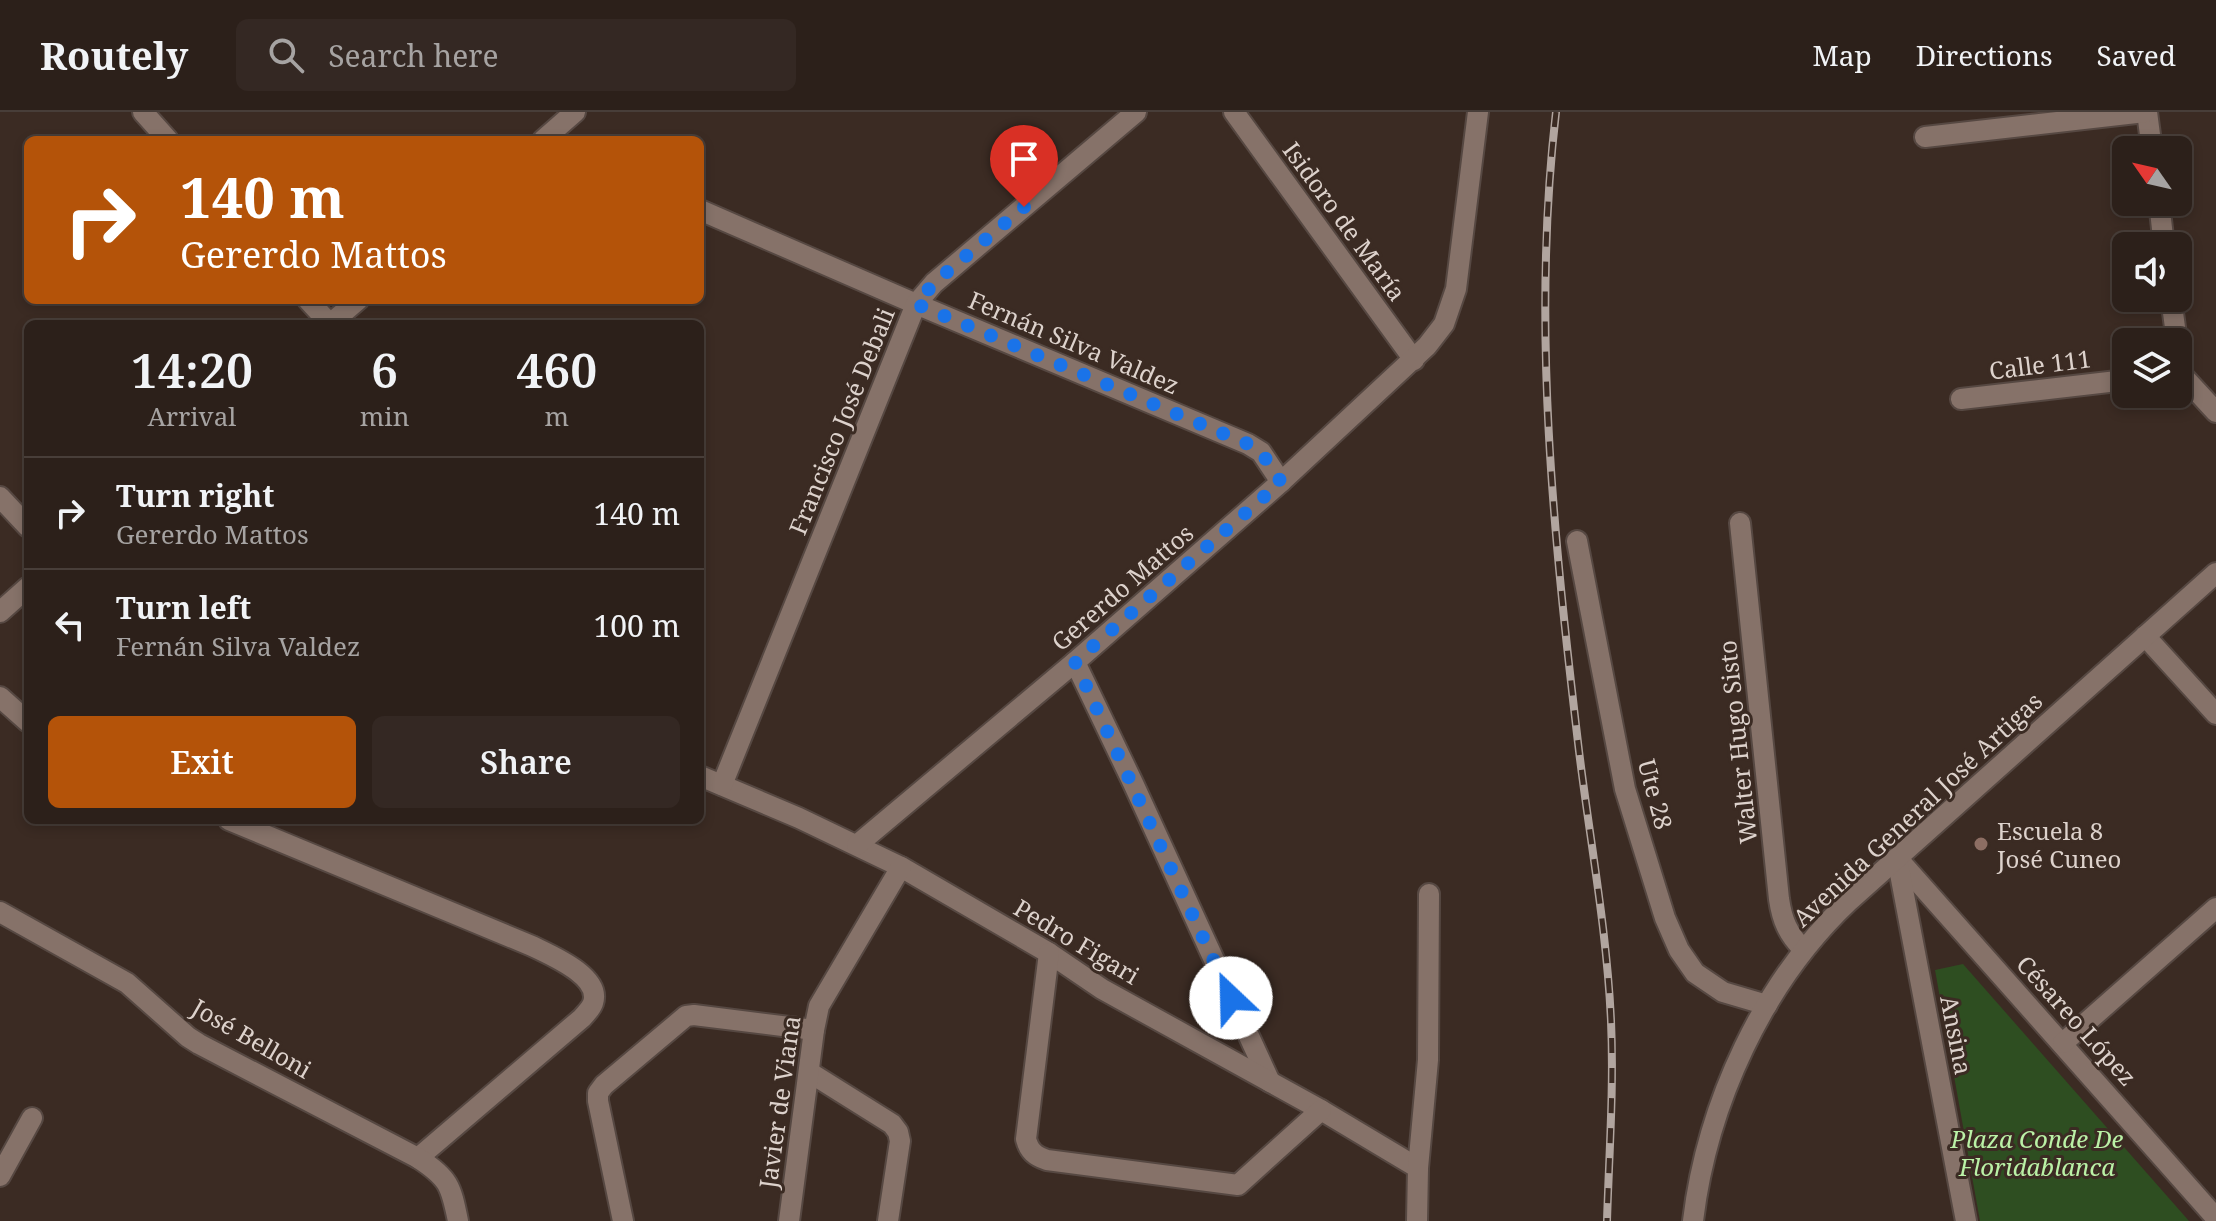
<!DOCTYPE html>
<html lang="en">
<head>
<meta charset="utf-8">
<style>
  :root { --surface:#2c201a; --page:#342823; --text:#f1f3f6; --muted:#a6a3a2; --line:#483e39; --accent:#b45309 }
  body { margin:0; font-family:"Noto Serif",serif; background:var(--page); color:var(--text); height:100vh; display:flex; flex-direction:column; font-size:30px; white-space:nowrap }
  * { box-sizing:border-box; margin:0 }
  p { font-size:26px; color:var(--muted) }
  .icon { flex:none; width:44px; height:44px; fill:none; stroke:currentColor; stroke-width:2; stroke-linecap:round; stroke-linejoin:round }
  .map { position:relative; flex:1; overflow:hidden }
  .drawer { position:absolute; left:24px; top:208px; width:680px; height:504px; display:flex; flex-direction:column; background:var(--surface); border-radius:12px; box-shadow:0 4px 12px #0003,0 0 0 2px var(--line) }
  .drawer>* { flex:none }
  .hud { position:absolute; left:24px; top:24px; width:680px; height:168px; border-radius:12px; box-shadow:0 4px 12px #0003,0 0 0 2px var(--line); background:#b45309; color:#fff; overflow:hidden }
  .needle { width:52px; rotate:304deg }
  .controls { position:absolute; left:2112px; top:24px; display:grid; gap:16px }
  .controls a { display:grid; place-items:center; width:80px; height:80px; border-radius:12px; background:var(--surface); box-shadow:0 4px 12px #0003,0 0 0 2px var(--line); font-size:40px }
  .pin { position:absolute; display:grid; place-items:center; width:68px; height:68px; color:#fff; margin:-82px -34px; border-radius:50% 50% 50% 0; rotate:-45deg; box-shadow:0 0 8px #0007 }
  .pin .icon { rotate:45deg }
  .me { position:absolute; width:88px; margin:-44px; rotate:336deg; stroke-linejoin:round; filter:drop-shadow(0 0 6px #0008) }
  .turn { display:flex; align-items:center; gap:28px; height:168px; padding:0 24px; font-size:36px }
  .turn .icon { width:104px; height:104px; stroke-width:2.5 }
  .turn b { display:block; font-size:56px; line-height:68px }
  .eta { display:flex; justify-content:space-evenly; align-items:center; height:136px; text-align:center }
  .eta b { font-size:48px; font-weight:600; line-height:56px }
  .primary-button { display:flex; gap:16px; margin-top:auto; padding:16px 24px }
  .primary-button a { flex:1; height:92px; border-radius:12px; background:var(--accent); color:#fff; font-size:32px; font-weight:600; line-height:92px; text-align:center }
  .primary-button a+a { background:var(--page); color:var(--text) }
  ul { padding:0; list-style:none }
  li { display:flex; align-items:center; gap:24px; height:112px; padding:0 24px; border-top:2px solid var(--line) }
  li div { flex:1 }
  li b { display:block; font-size:30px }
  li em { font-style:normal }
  header { display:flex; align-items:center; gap:48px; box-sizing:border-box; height:112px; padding:0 40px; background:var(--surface); border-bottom:2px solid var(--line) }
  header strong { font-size:38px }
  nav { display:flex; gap:44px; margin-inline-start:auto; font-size:28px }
  .search { width:560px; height:72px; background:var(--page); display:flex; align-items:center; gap:20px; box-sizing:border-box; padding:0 28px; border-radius:12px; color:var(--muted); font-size:30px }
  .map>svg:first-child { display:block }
  .green { fill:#2e4e21 }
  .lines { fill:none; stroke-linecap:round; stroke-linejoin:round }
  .minor-casing { stroke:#564842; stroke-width:24 }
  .minor { stroke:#867269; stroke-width:20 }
  .rail-casing { stroke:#b1a59f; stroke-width:8 }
  .rail { stroke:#3b2b23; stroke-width:5; stroke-dasharray:15; stroke-linecap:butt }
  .route { stroke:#1a73e8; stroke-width:14; stroke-dasharray:0 25.2 }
  .education-dot { fill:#8d6e63; stroke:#3b2b23; stroke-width:3 }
  .labels { text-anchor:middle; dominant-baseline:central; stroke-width:6; stroke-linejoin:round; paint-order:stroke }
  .street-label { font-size:24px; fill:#ddd2cc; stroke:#3b2b23 }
  .poi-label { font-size:24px; fill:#ddd2cc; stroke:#3b2b23; text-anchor:start }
  .park-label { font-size:24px; font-style:italic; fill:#baf1a6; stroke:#3b2b23 }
</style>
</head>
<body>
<header>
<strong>Routely</strong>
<div class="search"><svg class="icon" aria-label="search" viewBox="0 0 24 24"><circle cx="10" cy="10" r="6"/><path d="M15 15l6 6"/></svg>Search here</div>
<nav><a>Map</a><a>Directions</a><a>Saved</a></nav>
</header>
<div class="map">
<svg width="2216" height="1109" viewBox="0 0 2216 1109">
  <rect width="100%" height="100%" fill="#3b2b23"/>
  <!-- green -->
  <polygon class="green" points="1963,852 2189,1109 1980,1109 1935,858"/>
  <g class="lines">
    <defs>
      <g id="minor">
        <polyline points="143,0 168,28"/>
        <polyline points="1234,0 1414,248"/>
        <polyline points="2147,0 2152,38"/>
        <polyline points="1925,25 2145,0"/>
        <polyline points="543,28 575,0"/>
        <polyline points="2159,90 2164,134"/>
        <polyline points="700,98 916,192 1248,332 1261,340 1281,370"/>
        <polyline points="2171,186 2177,230"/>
        <polyline points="308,188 330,212"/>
        <polyline points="330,212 358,188"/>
        <polyline points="2178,237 2181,262 2216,300"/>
        <polyline points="1961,287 2126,268"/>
        <polyline points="0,385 28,415"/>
        <path d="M1740 411 1779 787C1782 808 1788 822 1803 837"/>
        <polyline points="1577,429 1625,677 1665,806 1679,838 1695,861 1723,880 1767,893"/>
        <polyline points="0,500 28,475"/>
        <polyline points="2145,524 2216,602"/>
        <polyline points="1075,550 1133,671 1270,970"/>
        <polyline points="0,585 28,610"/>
        <polyline points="700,664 799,706 901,755 1049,841 1102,877 1321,998 1418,1056"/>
        <polyline points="722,673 916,192 934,171 1136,0"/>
        <path d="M229 708 532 834C550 843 602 864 593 891 591 897 586 901 582 906L418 1046"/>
        <polyline points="857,733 1075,550 1281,370 1427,234 1444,212 1456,177 1478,0"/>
        <polyline points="1897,746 2216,1106"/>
        <polyline points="1897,746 1966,1109"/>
        <path d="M0 800 127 871 188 925 199 932 418 1046C449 1066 451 1074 458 1109"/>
        <path d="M1049 841 1026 1027C1029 1039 1035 1044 1047 1048L1238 1073 1321 998"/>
        <polyline points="2063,931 2216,796"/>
        <polyline points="809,960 892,1012 898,1020 900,1029 888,1109"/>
        <polyline points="0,1064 32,1006"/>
        <polyline points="623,1109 598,989 598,981 604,973 686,904 694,903 814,918"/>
        <polyline points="789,1109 814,918 819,894 901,755"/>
        <polyline points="1417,1109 1418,1056 1428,948 1429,782"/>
        <path d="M1693 1109C1707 992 1763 870 1849 789L2216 461"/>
      </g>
    </defs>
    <!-- minor casing -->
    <use href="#minor" class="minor-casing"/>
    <!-- minor -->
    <use href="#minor" class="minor"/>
    <defs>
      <path id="rail" d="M1556 0C1531 213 1554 428 1579 639 1590 729 1607 819 1611 909 1614 976 1609 1043 1607 1109"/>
    </defs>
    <!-- rail casing -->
    <use href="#rail" class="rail-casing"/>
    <!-- rail -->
    <use href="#rail" class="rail"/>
  </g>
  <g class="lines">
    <!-- route -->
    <polyline class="route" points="1024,95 934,171 916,192 1248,332 1261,340 1281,370 1075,550 1231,886"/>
  </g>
  <!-- markers -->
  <circle class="education-dot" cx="1981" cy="732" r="8"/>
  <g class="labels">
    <!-- street labels -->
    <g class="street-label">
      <text transform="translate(1345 109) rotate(54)">Isidoro de María</text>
      <text transform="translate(1074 230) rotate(23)">Fernán Silva Valdez</text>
      <text transform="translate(2040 252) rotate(-7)">Calle 111</text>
      <text transform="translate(841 309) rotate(-68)">Francisco José Debali</text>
      <text transform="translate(1122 475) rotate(-41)">Gererdo Mattos</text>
      <text transform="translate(1737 630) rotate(-96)">Walter Hugo Sisto</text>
      <text transform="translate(1656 682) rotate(75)">Ute 28</text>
      <text transform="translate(1917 697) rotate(-43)">Avenida General José Artigas</text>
      <text transform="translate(1077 829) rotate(31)">Pedro Figari</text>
      <text transform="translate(2077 908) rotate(48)">Césareo López</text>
      <text transform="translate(1957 923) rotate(79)">Ansina</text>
      <text transform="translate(252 926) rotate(30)">José Belloni</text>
      <text transform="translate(779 990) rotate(-82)">Javier de Viana</text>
    </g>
    <!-- poi labels -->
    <g class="poi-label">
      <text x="1997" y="718">Escuela 8<tspan x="1997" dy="28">José Cuneo</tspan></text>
    </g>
    <!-- park labels -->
    <g class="park-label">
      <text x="2037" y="1026">Plaza Conde De<tspan x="2037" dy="28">Floridablanca</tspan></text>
    </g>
  </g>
</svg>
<div class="controls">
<a><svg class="needle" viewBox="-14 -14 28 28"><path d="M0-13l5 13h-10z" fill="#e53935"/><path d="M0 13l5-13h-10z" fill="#a6a3a2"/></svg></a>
<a><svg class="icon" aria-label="sound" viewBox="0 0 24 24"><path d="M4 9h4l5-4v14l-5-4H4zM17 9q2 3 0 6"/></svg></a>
<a><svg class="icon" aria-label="layers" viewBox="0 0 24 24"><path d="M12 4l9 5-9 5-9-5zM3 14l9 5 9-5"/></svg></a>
</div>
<div class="pin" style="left:1024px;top:95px;background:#d93025"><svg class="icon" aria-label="arrive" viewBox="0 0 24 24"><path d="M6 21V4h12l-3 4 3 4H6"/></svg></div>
<svg class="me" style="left:1231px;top:886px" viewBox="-20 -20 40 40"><circle r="19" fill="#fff"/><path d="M0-13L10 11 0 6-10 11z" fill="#1a73e8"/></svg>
<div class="hud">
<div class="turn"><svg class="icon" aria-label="right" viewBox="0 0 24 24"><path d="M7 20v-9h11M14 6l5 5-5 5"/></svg><div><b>140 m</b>Gererdo Mattos</div></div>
</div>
<section class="drawer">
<div class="eta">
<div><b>14:20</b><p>Arrival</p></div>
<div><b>6</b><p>min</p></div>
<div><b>460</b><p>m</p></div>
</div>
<ul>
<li><svg class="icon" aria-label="right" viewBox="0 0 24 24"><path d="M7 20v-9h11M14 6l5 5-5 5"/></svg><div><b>Turn right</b><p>Gererdo Mattos</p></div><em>140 m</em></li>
<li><svg class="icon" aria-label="left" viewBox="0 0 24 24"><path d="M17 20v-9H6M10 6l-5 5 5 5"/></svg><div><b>Turn left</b><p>Fernán Silva Valdez</p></div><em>100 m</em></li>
</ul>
<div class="primary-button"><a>Exit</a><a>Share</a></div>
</section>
</div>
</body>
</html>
